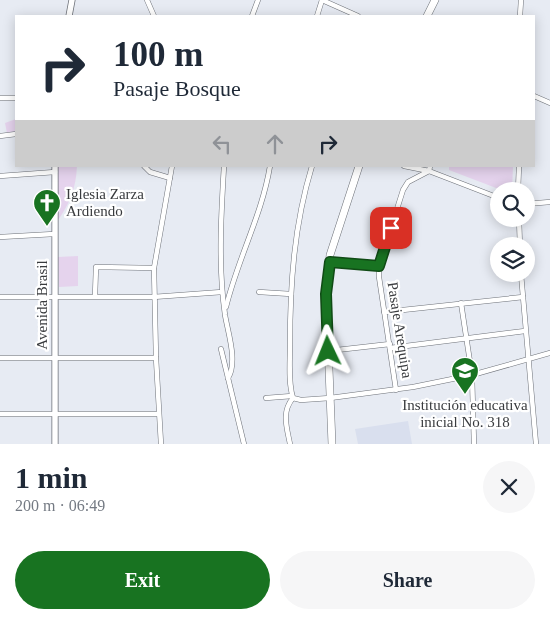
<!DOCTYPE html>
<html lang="en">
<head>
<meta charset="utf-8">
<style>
  :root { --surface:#fff; --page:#f6f6f7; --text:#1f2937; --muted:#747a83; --accent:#187321 }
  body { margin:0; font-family:Georgia,serif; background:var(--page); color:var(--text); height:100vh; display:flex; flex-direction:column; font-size:19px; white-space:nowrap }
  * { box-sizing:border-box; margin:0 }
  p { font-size:16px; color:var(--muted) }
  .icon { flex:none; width:28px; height:28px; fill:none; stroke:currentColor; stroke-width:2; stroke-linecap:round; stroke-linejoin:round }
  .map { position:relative; height:444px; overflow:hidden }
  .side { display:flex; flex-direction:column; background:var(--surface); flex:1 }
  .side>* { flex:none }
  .hud { position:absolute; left:15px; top:15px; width:520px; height:152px; border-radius:0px; box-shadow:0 2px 12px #0003; background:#fff; color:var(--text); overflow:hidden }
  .tools { position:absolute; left:490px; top:182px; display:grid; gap:10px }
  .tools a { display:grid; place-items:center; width:45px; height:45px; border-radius:50%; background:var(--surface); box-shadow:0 2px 12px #0003; font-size:25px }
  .pin { position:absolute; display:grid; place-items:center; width:42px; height:42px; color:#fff; margin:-21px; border-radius:10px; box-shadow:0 2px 8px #0006 }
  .me { position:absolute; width:55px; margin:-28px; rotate:358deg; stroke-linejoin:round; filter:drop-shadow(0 0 4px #0008) }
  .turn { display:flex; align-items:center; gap:18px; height:105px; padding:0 15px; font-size:22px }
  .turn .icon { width:65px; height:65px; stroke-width:2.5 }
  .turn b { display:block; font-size:35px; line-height:42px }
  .lanes { display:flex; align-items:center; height:48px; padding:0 15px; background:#0003; justify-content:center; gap:25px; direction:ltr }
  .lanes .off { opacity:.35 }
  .round { display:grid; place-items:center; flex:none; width:52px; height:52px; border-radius:26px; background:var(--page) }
  .headline { display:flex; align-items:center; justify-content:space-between; height:85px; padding:0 15px }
  h1 { font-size:30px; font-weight:800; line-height:38px }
  .cta { display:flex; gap:10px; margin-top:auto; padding:10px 15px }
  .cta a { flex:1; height:58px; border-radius:30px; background:var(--accent); color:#fff; font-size:20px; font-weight:800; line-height:58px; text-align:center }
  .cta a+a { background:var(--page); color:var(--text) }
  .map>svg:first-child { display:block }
  .built { fill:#d9dfee }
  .green { fill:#e5d3ed }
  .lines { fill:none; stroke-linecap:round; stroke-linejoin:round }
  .minor-casing { stroke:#6d7178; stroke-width:5.5 }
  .tertiary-casing { stroke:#6d7178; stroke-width:7 }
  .secondary-casing { stroke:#6d7178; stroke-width:8 }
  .minor { stroke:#fff; stroke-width:4.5 }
  .tertiary { stroke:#fff; stroke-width:5.5 }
  .secondary { stroke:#fff; stroke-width:7 }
  .route-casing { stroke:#104b15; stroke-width:12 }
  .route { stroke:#187321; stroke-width:9 }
  .labels { text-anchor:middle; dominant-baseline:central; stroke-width:4.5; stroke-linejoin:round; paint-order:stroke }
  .poi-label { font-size:15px; fill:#393b3e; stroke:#fff; text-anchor:start }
  .street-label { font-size:15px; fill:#393b3e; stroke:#fff }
</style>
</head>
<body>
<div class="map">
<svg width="550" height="444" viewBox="0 0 550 444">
  <rect width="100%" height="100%" fill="#e7ebf3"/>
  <!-- built -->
  <polygon class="built" points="408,421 412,444 358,444 355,429"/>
  <!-- green -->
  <g class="green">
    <polygon points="16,119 16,131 7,133 5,123"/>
    <path d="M56 166H77C76 189 69 206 55 224Z"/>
    <polygon points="449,166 513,166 512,191 504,191 449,170"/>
    <polygon points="78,256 78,286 59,287 58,257"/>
  </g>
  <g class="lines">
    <defs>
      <g id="minor">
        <polyline points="147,0 154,16"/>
        <polyline points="322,0 358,16"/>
        <polyline points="252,16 258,0"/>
        <polyline points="317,16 322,0"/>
        <polyline points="520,16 521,0"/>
        <polyline points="534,96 550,103"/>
        <polyline points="0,98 16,98"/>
        <polyline points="0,136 16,134"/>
        <polyline points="144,166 150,172 170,178"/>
        <path d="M224 166C221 216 218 266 225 315 228 333 238 362 228 378"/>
        <path d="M312 166C294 225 290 284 290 345 290 362 288 382 293 398L301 400 330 398 413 387 472 375 550 353"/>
        <polyline points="404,166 429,171 499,198"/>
        <polyline points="0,176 55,172"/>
        <polyline points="518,191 519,166"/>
        <polyline points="526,204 550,202"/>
        <polyline points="519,219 520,246"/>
        <polyline points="0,237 54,234"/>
        <polyline points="330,262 379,266"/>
        <polyline points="521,274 536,444"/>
        <polyline points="259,292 291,294"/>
        <polyline points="95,296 96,267 154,268"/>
        <polyline points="0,297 153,297 222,292"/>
        <polyline points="461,303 472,375 474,444"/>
        <path d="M226 307C238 258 262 215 270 166"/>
        <polyline points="384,312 523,297"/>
        <polyline points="390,348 525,331"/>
        <polyline points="221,349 244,444"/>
        <polyline points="328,351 390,344"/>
        <polyline points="0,358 156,358"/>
        <polyline points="396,390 379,277 379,266 403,190 408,182 429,171 430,166"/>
        <polyline points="266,398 292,396"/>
        <polyline points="0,414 158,414"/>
        <polyline points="161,444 156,358 154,268 172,166"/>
        <path d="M290 444C287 428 281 412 293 398"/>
      </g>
      <g id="tertiary">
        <polyline points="69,16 72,0"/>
        <polyline points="55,444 55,166"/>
      </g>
      <g id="secondary">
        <polyline points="427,16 435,0"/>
        <polyline points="332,444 326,294 330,255 359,166"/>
      </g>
    </defs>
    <!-- minor casing -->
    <use href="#minor" class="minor-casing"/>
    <!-- tertiary casing -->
    <use href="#tertiary" class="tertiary-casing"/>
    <!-- secondary casing -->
    <use href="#secondary" class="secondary-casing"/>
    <!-- minor -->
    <use href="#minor" class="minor"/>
    <!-- tertiary -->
    <use href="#tertiary" class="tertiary"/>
    <!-- secondary -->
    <use href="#secondary" class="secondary"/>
  </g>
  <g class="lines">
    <defs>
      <polyline id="route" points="328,351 326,294 330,262 379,266 391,228"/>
    </defs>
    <!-- route casing -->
    <use href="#route" class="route-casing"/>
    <!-- route -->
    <use href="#route" class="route"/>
  </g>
  <!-- icons -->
  <defs>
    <symbol id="church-pin" viewBox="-11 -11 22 30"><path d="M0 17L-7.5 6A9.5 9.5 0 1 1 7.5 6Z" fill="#187321" stroke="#fff"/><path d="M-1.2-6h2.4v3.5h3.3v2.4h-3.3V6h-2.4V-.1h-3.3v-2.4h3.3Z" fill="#fff"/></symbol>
    <symbol id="school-pin" viewBox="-11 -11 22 30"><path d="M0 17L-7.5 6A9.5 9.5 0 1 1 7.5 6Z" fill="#187321" stroke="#fff"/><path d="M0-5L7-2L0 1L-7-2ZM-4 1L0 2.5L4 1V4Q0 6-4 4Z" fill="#fff"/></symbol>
  </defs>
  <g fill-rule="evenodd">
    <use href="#church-pin" x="31" y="187" width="32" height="43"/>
    <use href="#school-pin" x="449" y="355" width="32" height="43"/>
  </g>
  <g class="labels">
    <!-- poi labels -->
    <g class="poi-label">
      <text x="66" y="194">Iglesia Zarza<tspan x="66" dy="17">Ardiendo</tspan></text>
      <text x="465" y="405" text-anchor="middle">Institución educativa<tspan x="465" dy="17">inicial No. 318</tspan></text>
    </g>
    <!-- street labels -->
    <g class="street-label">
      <text transform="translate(42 305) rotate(-90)">Avenida Brasil</text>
      <text transform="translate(400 330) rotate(81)">Pasaje Arequipa</text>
    </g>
  </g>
</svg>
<div class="tools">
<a><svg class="icon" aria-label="search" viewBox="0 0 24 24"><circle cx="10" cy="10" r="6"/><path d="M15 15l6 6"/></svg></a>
<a><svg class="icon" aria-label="layers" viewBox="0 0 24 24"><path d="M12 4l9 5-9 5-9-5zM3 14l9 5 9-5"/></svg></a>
</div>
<div class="pin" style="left:391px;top:228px;background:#d93025"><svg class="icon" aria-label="arrive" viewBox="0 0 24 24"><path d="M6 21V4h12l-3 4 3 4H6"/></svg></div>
<svg class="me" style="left:328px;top:351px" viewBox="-20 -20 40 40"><path d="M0-17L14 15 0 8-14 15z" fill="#187321" stroke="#fff" stroke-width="4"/></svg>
<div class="hud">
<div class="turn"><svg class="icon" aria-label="right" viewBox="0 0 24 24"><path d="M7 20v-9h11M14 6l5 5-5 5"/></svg><div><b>100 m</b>Pasaje Bosque</div></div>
<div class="lanes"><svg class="icon off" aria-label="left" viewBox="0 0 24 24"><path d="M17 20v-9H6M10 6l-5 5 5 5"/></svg><svg class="icon off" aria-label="ahead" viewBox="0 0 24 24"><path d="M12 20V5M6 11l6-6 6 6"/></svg><svg class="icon" aria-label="right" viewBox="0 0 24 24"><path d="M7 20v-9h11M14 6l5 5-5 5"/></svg></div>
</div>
</div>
<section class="side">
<div class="headline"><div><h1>1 min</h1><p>200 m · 06:49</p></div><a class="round"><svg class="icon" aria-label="close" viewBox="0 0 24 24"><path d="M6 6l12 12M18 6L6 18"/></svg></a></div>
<div class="cta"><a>Exit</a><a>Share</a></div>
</section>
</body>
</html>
